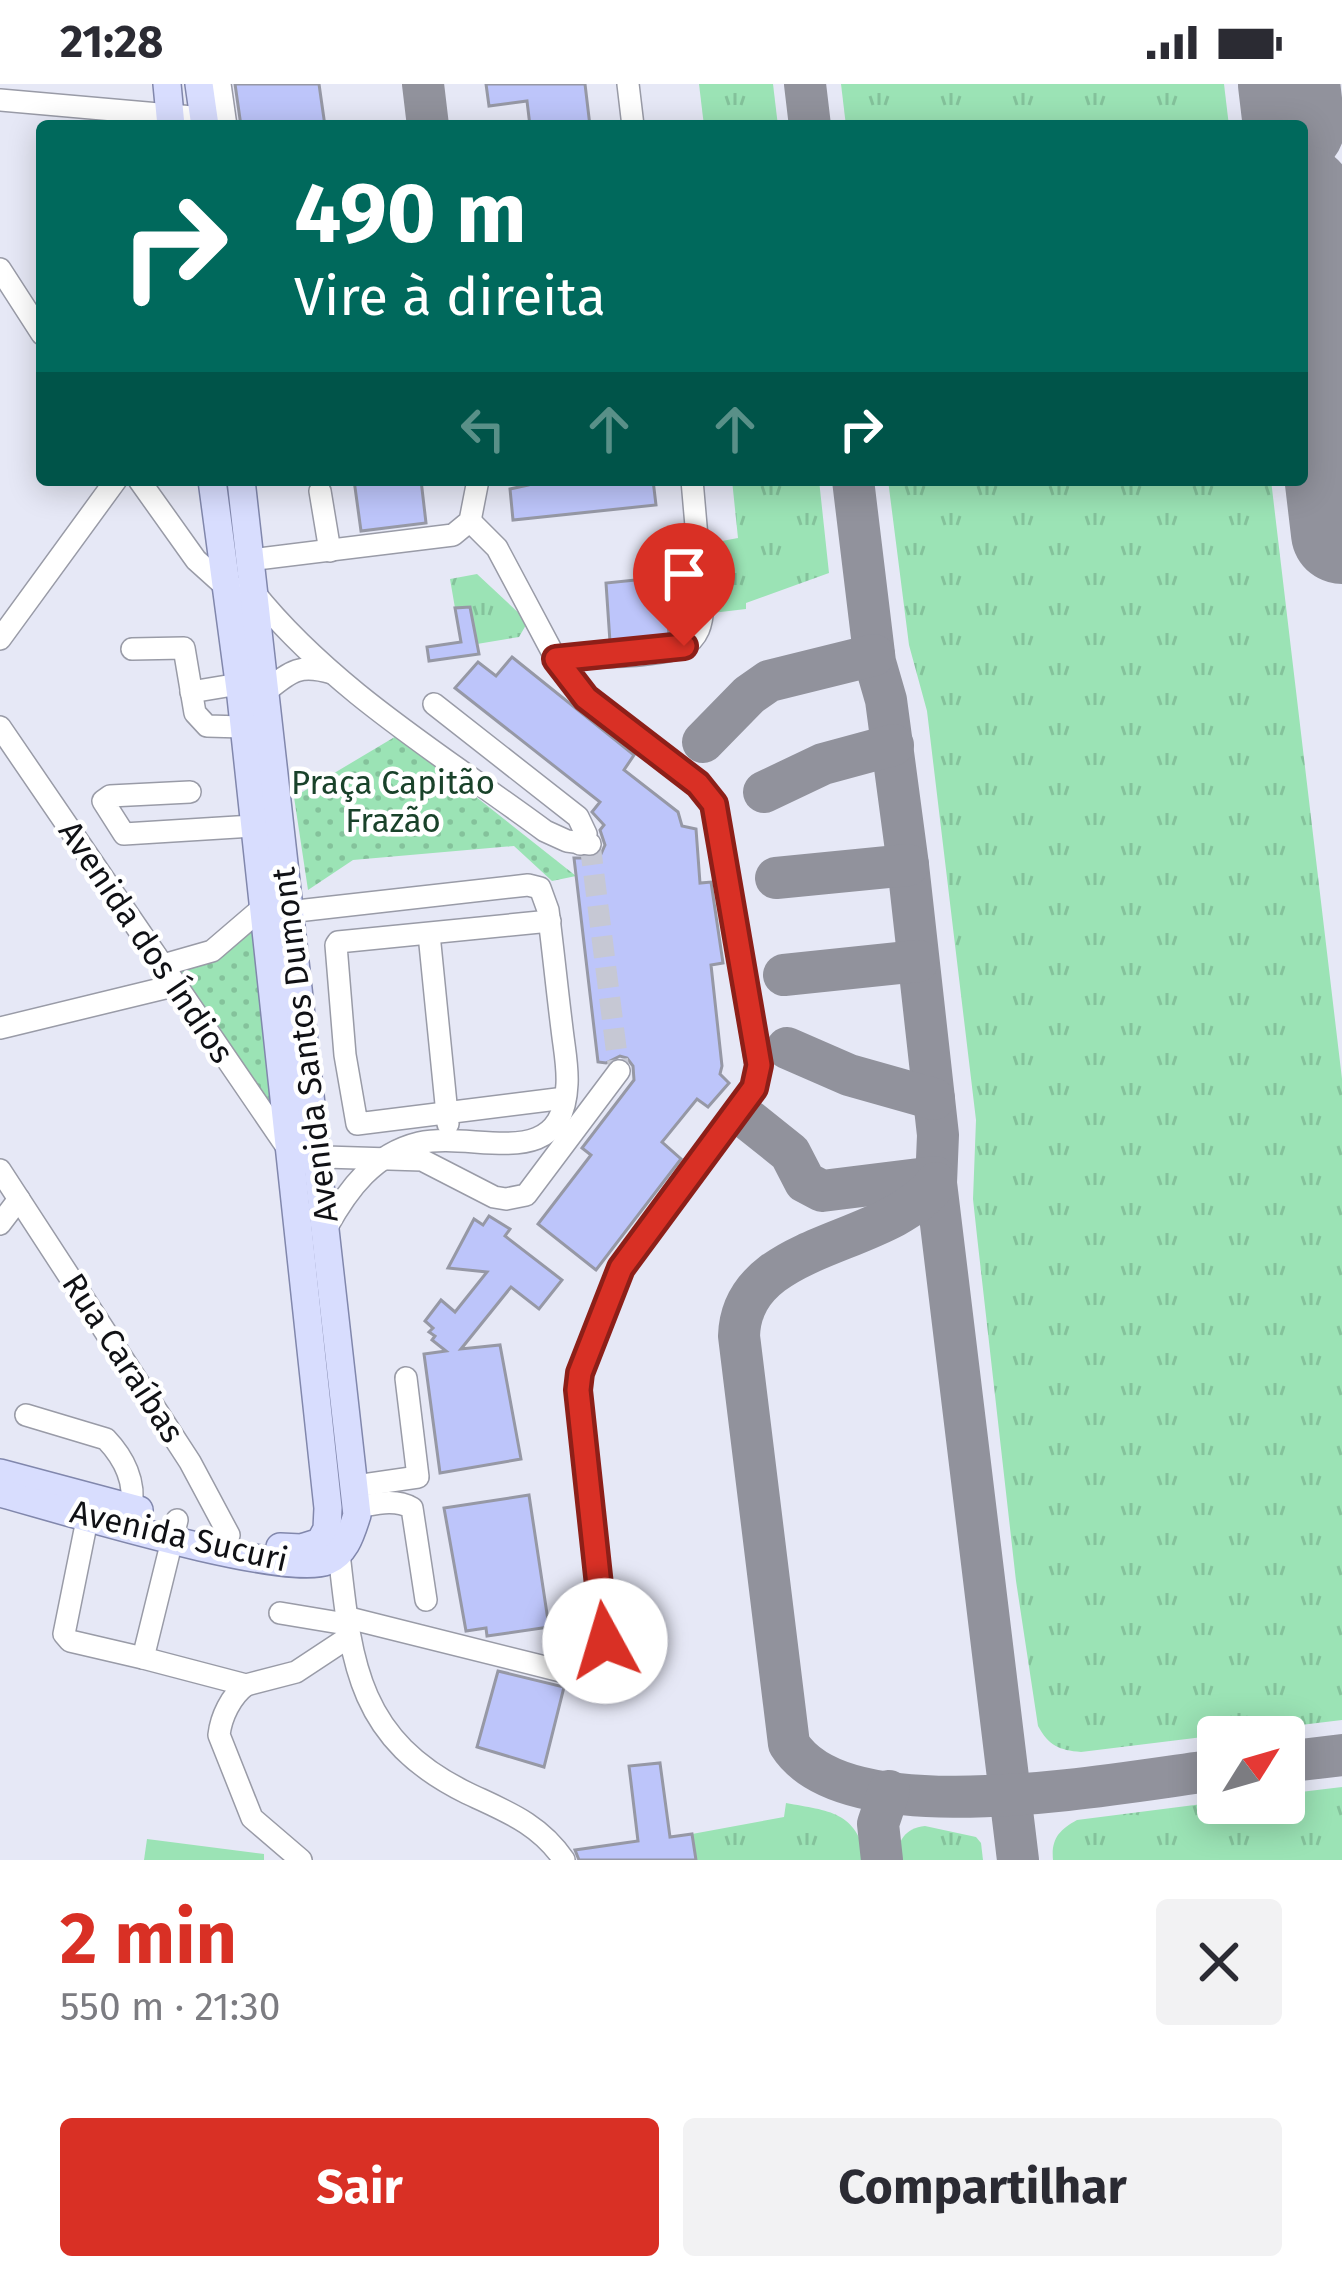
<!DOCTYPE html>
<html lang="pt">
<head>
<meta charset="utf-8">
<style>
  :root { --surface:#fff; --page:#f2f2f3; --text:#2b2b33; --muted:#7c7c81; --accent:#d93025 }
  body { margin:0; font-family:"Fira Sans",sans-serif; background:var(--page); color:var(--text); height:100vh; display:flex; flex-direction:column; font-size:45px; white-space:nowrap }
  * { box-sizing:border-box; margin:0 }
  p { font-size:39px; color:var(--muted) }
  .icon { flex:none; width:66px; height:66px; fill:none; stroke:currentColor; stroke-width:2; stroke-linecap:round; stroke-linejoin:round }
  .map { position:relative; height:1776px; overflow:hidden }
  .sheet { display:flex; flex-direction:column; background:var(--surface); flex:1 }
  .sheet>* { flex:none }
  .guide { position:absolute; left:36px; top:36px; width:1272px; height:366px; border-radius:12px; box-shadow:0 6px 30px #0003; background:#00695c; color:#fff; overflow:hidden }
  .needle { width:78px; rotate:53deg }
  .controls { position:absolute; left:1197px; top:1632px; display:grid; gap:24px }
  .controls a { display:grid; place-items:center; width:108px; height:108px; border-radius:12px; background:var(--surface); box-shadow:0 6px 30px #0003; font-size:60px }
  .pin { position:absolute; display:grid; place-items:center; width:102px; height:102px; color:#fff; margin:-123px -51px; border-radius:50% 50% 50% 0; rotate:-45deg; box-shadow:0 0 12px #0007 }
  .pin .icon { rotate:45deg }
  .me { position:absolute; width:132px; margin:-66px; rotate:354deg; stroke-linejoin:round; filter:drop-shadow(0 0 9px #0008) }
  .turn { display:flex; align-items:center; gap:42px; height:252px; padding:0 60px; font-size:54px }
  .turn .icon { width:156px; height:156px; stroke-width:2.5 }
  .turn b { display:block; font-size:84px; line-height:102px }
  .lanes { display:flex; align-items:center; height:114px; padding:0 60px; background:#0003; justify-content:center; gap:60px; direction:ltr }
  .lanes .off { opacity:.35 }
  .round { display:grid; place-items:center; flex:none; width:126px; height:126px; border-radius:12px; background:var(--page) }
  .headline { display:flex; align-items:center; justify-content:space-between; height:204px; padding:0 60px }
  h1 { font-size:72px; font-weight:700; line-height:90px; color:var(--accent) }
  .action { display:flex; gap:24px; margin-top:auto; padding:24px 60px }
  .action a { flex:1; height:138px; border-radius:12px; background:var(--accent); color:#fff; font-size:48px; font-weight:700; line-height:138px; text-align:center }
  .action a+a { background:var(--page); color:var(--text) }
  .status { display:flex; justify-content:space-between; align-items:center; height:84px; padding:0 60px; background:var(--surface); direction:ltr }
  .status svg { height:33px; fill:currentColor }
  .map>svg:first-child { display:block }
  .grass { fill:url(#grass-tufts) }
  .park { fill:url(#park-dots) }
  .garden { fill:#9be3b5 }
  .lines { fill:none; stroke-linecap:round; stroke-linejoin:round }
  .taxiway { stroke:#91929c; stroke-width:42 }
  .runway { stroke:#91929c; stroke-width:102 }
  .building { fill:#bdc5fa; stroke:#9698a5; stroke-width:3 }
  .minor-tunnel { stroke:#c6c8d4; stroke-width:21; stroke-dasharray:21 10; stroke-linecap:butt }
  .minor-casing { stroke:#999ba7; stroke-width:24 }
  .major-casing { stroke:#8187ac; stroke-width:30 }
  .minor { stroke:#fff; stroke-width:21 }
  .major { stroke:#d8ddfe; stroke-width:27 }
  .route-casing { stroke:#8d1f18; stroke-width:30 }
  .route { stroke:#d93025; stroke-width:21 }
  .labels { text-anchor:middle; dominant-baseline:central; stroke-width:9; stroke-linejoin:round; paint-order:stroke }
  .park-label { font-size:33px; fill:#19422a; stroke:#fff }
  .street-label { font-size:33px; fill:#101115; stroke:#fff }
</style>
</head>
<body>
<div class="status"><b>21:28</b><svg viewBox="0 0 49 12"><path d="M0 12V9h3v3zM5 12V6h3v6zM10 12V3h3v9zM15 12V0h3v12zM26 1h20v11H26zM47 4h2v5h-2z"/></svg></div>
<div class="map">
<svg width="1342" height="1776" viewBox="0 0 1342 1776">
  <defs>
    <pattern id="grass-tufts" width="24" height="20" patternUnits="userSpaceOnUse" patternTransform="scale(3)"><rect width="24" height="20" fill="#9be3b5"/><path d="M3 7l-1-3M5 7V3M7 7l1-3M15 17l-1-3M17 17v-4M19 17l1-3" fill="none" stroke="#84c29b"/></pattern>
    <pattern id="park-dots" width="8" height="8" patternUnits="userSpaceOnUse" patternTransform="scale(3)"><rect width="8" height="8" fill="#9be3b5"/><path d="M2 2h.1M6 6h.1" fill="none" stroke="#84c29b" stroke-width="1.8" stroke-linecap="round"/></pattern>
  </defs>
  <rect width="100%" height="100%" fill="#e6e8f6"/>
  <!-- grass -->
  <g class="grass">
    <polygon points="699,0 773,0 778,42 704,42"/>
    <polygon points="841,0 1224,0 1229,42 846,42"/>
    <polygon points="732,396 819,396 829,489 746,519 746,525 712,529 706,460 738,454"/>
    <path d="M888 396H1271L1342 995V1636L1081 1668C1059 1666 1049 1662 1038 1642L1016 1497 977 1152 973 1115 976 1036 927 627 909 561Z"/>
    <polygon points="477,490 523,533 526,541 519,553 477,560 470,523 455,524 450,495"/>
    <path d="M1342 1703V1776H1053C1051 1755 1059 1746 1077 1736L1218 1718 1284 1719V1710Z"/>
    <path d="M786 1719C829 1727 857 1727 866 1776H696L692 1750 784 1733Z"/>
    <path d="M925 1742 976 1753 981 1759 983 1776H897C897 1757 905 1744 925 1742Z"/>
  </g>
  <!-- park -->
  <g class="park">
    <polygon points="398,651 576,792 552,797 514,762 353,776 308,806 294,713"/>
    <polygon points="254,840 275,1028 176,882"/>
  </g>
  <!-- garden -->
  <polygon class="garden" points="147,1755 264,1770 264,1776 144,1776"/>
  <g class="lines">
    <!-- taxiway -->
    <g class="taxiway">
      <polyline points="423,0 428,42"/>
      <polyline points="805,0 810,42"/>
      <polyline points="853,396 875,578 886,616 908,781 938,1051 936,1099 1018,1776"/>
      <polyline points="703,658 749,611 769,597 874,571"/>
      <polyline points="764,708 823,680 893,661"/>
      <polyline points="776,794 908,781"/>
      <polyline points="784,891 918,877"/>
      <polyline points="787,964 849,991 934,1015"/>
      <polyline points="750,1037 790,1069 805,1098 822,1107 935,1093"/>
      <path d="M936 1099C885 1165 742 1156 739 1252L789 1660C847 1753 1123 1697 1218 1686"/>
      <polyline points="1284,1678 1342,1671"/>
      <polyline points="882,1776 878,1740 889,1707"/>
    </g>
    <!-- runway -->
    <g class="runway">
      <polyline points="1289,0 1294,42"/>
      <polyline points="1302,112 1342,449"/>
    </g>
  </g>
  <!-- building -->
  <g class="building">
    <polygon points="235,0 319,0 325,42 241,42"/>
    <polygon points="486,0 585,0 590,42 530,42 527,17 489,22"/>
    <polygon points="354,396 421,396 426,439 361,447"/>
    <polygon points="527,396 653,396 656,421 513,436 510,405 528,401"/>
    <polygon points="665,493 669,552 610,558 606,499"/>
    <polygon points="470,523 479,570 429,577 427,563 461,558 455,524"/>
    <polygon points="512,573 634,671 624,686 678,728 682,742 696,745 700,799 711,798 723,879 711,881 722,982 720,990 729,999 708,1023 697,1015 662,1058 681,1075 596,1186 538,1140 591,1071 582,1064 634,996 633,982 627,974 620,972 606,979 598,978 574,774 595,774 601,770 605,761 600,746 604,741 592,728 600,718 455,604 478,578 496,592"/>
    <polygon points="489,1132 510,1145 505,1152 562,1196 539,1225 511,1203 461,1265 500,1261 521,1375 440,1389 424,1270 446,1267 432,1256 435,1252 429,1248 433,1244 425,1237 441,1216 455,1228 487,1188 448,1184 474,1135 483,1141"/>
    <polygon points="529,1411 549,1543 487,1552 486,1544 466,1547 444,1424"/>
    <polygon points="498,1587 564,1603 544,1683 477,1663"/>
    <polygon points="660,1679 670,1753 692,1750 696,1776 579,1776 575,1766 638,1757 629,1682"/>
  </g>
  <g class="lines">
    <!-- minor-tunnel -->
    <polyline class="minor-tunnel" points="590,760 619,987"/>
    <defs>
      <g id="minor">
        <polyline points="220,0 226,42"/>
        <polyline points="628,0 633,42"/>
        <polyline points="0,16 204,34"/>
        <polyline points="0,185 42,250"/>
        <path d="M139 396 196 476 226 503 253 507C331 605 445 673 545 747L567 757 590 760"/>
        <polyline points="320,407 330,467"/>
        <polyline points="250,476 453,451 470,437 478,396"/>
        <polyline points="0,555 116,396"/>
        <polyline points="132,565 184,564 195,629 207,642 243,643"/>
        <path d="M556 575C582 573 663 573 682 563 699 554 702 539 703 522L692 396"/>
        <polyline points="191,608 239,600"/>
        <path d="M264 609C290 588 298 579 332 589"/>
        <polyline points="434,620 578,733 586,750 580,760"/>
        <polyline points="0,643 293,1072 422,1076 494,1113 506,1115 526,1111 619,987"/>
        <polyline points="190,708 110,712 103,717 124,750 253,742"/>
        <path d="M288 828 528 801 540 804 548 826C553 865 557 905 562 945 564 963 568 982 567 1000 563 1092 475 1046 419 1059 374 1070 348 1105 327 1143"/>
        <polyline points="550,837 338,858 336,861 345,971 357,1040 565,1014"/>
        <polyline points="429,850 448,1040"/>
        <polyline points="163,881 212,867 261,825"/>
        <polyline points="0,944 177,901"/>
        <polyline points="0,1086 190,1378 229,1451 223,1468"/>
        <polyline points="0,1140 19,1115"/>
        <path d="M26 1331 106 1355C124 1374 136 1398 131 1424"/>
        <polyline points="356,1402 418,1393 406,1294"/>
        <polyline points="90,1421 64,1550 70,1557 143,1574"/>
        <path d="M357 1423C375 1420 395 1414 412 1424L426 1516"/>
        <polyline points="177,1436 143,1574 246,1601 296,1588 349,1553"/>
        <path d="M335 1461 339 1469C351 1578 357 1655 467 1709 505 1727 539 1739 564 1776"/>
        <polyline points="280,1529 346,1540"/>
        <path d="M345 1533 569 1589C589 1584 596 1575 605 1557L578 1306 580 1289 621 1184 754 1004 758 992 714 720 699 700 586 613 556 575 497 464 470 437"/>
        <path d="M246 1601C231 1612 221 1633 219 1651L252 1734 301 1776"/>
      </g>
      <g id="major">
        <polyline points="167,0 171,42"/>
        <polyline points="199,0 205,42"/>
        <polyline points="212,396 241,613 328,1424 327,1445 320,1458 301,1464 280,1463"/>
        <polyline points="0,1389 139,1426"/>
        <path d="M0 1409C56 1424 286 1495 327 1477 346 1469 351 1449 357 1431L241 396"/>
      </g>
    </defs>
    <!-- minor casing -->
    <use href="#minor" class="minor-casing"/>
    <!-- major casing -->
    <use href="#major" class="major-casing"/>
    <!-- minor -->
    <use href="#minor" class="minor"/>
    <!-- major -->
    <use href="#major" class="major"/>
  </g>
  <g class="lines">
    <defs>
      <polyline id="route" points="605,1557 578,1306 580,1289 621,1184 754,1004 759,981 714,720 698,700 586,614 556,575 684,562"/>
    </defs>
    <!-- route casing -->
    <use href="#route" class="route-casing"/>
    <!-- route -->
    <use href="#route" class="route"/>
  </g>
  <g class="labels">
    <!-- park labels -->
    <g class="park-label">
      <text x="393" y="699">Praça Capitão<tspan x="393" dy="38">Frazão</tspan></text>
    </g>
    <!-- street labels -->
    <g class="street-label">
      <text transform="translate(146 858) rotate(56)">Avenida dos Índios</text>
      <text transform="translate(305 961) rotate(-97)">Avenida Santos Dumont</text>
      <text transform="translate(123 1274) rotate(57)">Rua Caraíbas</text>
      <text transform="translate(179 1452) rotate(13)">Avenida Sucuri</text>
    </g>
  </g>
</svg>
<div class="controls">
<a><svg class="needle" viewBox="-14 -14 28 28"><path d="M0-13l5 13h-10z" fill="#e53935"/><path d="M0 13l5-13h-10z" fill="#7c7c81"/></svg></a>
</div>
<div class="pin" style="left:684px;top:562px;background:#d93025"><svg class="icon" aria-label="arrive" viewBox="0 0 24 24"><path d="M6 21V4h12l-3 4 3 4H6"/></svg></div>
<svg class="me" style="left:605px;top:1557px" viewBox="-20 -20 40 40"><circle r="19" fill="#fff"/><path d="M0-13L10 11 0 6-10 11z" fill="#d93025"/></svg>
<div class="guide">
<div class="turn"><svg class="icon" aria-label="right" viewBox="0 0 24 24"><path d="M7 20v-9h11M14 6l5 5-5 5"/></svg><div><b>490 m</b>Vire à direita</div></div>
<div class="lanes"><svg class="icon off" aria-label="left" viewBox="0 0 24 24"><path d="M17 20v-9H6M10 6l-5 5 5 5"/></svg><svg class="icon off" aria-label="ahead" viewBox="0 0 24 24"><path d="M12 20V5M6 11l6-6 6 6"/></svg><svg class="icon off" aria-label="ahead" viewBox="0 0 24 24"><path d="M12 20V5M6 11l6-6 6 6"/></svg><svg class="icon" aria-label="right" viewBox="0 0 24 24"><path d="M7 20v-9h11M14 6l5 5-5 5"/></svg></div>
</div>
</div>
<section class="sheet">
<div class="headline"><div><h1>2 min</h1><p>550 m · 21:30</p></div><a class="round"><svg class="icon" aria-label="close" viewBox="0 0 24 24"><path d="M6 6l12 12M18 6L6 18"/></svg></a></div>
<div class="action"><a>Sair</a><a>Compartilhar</a></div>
</section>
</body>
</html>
